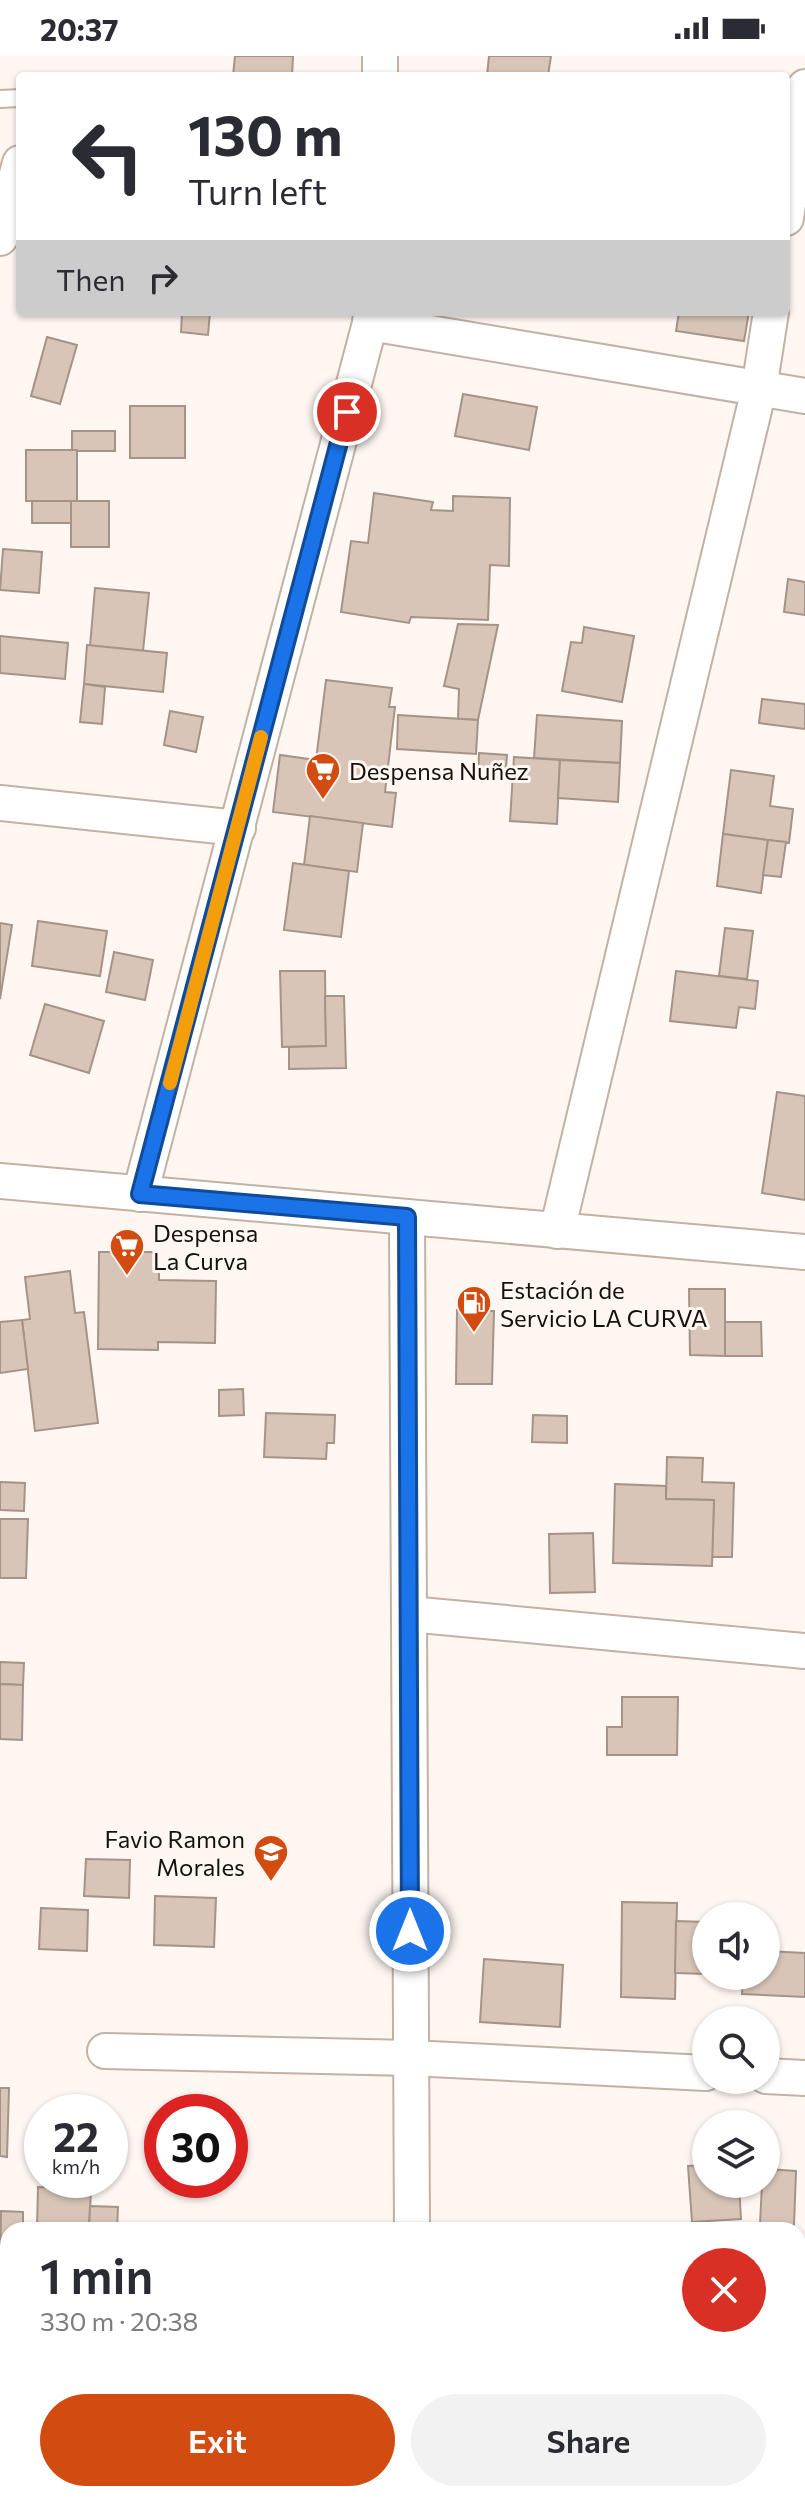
<!DOCTYPE html>
<html lang="en">
<head>
<meta charset="utf-8">
<style>
  :root { --surface:#fff; --page:#f2f2f3; --text:#2b2b33; --muted:#7c7c81; --accent:#d24c12 }
  body { margin:0; font-family:Commissioner,sans-serif; background:var(--page); color:var(--text); height:100vh; display:flex; flex-direction:column; font-size:30px; white-space:nowrap }
  * { box-sizing:border-box; margin:0 }
  p { font-size:26px; color:var(--muted) }
  .icon { flex:none; width:44px; height:44px; fill:none; stroke:currentColor; stroke-width:2; stroke-linecap:round; stroke-linejoin:round }
  .map { position:relative; flex:1; overflow:hidden }
  .details { position:absolute; left:0px; top:2166px; width:806px; height:280px; display:flex; flex-direction:column; background:var(--surface); border-radius:24px 24px 0 0; box-shadow:0 2px 6px #0004 }
  .details>* { flex:none }
  .top-card { position:absolute; left:16px; top:16px; width:774px; height:244px; border-radius:8px; box-shadow:0 2px 6px #0004; background:#fff; color:var(--text); overflow:hidden }
  .controls { position:absolute; left:692px; top:1846px; display:grid; gap:16px }
  .controls a { display:grid; place-items:center; width:88px; height:88px; border-radius:50%; background:var(--surface); box-shadow:0 2px 6px #0004; font-size:40px }
  .speed { position:absolute; left:24px; top:2038px; display:flex; gap:16px; font-size:40px; font-weight:700; text-align:center }
  .speed>* { display:grid; place-content:center; width:104px; height:104px; border-radius:50%; background:var(--surface); box-shadow:0 2px 6px #0004; line-height:1 }
  .speed small { font-size:20px; font-weight:400 }
  .speed .limit { border:12px solid #d22; background:#fff; color:#111 }
  .pin { position:absolute; display:grid; place-items:center; width:68px; height:68px; color:#fff; margin:-34px; border:4px solid #fff; border-radius:50%; box-shadow:0 2px 8px #0007 }
  .me { position:absolute; width:88px; margin:-44px; rotate:0deg; stroke-linejoin:round; filter:drop-shadow(0 0 6px #0008) }
  .turn { display:flex; align-items:center; gap:28px; height:168px; padding:0 40px; font-size:36px }
  .turn .icon { width:104px; height:104px; stroke-width:2.5 }
  .turn b { display:block; font-size:56px; line-height:68px }
  .then { display:flex; align-items:center; height:76px; padding:0 40px; background:#0003; gap:16px; font-size:30px }
  .round { display:grid; place-items:center; flex:none; width:84px; height:84px; border-radius:42px; background:var(--page) }
  .head { display:flex; align-items:center; justify-content:space-between; height:136px; padding:0 40px }
  h1 { font-size:48px; font-weight:600; line-height:60px }
  .action { display:flex; gap:16px; margin-top:auto; padding:16px 40px }
  .action a { flex:1; height:92px; border-radius:48px; background:var(--accent); color:#fff; font-size:32px; font-weight:600; line-height:92px; text-align:center }
  .action a+a { background:var(--page); color:var(--text) }
  .status { display:flex; justify-content:space-between; align-items:center; height:56px; padding:0 40px; background:var(--surface); direction:ltr }
  .status svg { height:22px; fill:currentColor }
  .map>svg:first-child { display:block }
  .building { fill:#d8c5b8; stroke:#a59387; stroke-width:2 }
  .lines { fill:none; stroke-linecap:round; stroke-linejoin:round }
  .service-casing { stroke:#c3b1a4; stroke-width:20 }
  .minor-casing { stroke:#c3b1a4; stroke-width:38 }
  .service { stroke:#fff; stroke-width:16 }
  .minor { stroke:#fff; stroke-width:34 }
  .route-casing { stroke:#114b97; stroke-width:20 }
  .route { stroke:#1a73e8; stroke-width:14 }
  .slow { stroke:#f59e0b; stroke-width:14 }
  .labels { text-anchor:middle; dominant-baseline:central; stroke-width:6; stroke-linejoin:round; paint-order:stroke }
  .poi-label { font-size:24px; fill:#17110c; stroke:#fef6f1; text-anchor:start }
</style>
</head>
<body>
<div class="status"><b>20:37</b><svg viewBox="0 0 49 12"><path d="M0 12V9h3v3zM5 12V6h3v6zM10 12V3h3v9zM15 12V0h3v12zM26 1h20v11H26zM47 4h2v5h-2z"/></svg></div>
<div class="map">
<svg width="805" height="2446" viewBox="0 0 805 2446">
  <rect width="100%" height="100%" fill="#fef6f1"/>
  <!-- building -->
  <g class="building">
    <polygon points="235,0 293,0 292,20 233,20"/>
    <polygon points="489,0 551,0 548,20 487,20"/>
    <polygon points="182,256 210,256 208,279 181,276"/>
    <polygon points="679,256 749,256 744,285 676,275"/>
    <polygon points="47,281 77,289 60,348 31,340"/>
    <polygon points="463,338 537,351 529,394 455,380"/>
    <rect x="130" y="350" width="55" height="52"/>
    <rect x="72" y="375" width="43" height="20"/>
    <rect x="26" y="394" width="51" height="51"/>
    <polygon points="374,437 433,446 431,454 453,455 453,440 510,442 509,510 490,509 488,564 411,561 409,567 341,556 351,485 368,487"/>
    <rect x="32" y="445" width="39" height="22"/>
    <rect x="71" y="445" width="38" height="46"/>
    <polygon points="3,493 42,496 39,537 0,534"/>
    <polygon points="788,523 805,526 805,559 784,556"/>
    <polygon points="95,532 149,537 143,595 90,590"/>
    <polygon points="458,568 498,569 478,664 458,663 459,633 444,630"/>
    <polygon points="584,571 634,580 622,646 562,635 571,586 582,587"/>
    <polygon points="0,580 68,587 65,623 0,617"/>
    <polygon points="87,589 167,597 163,636 84,628"/>
    <polygon points="326,624 392,632 389,651 395,651 385,736 396,737 392,771 273,756 280,699 316,704"/>
    <polygon points="84,628 105,631 102,668 80,666"/>
    <polygon points="762,643 805,648 805,673 759,667"/>
    <polygon points="170,655 203,661 196,696 164,689"/>
    <polygon points="398,659 478,664 476,698 397,693"/>
    <polygon points="537,659 622,665 620,707 534,702"/>
    <polygon points="479,697 507,699 505,723 478,721"/>
    <polygon points="514,701 560,704 557,768 510,765"/>
    <polygon points="560,704 620,707 618,746 558,742"/>
    <polygon points="731,714 774,720 770,750 793,753 789,787 723,778"/>
    <polygon points="310,760 363,767 357,816 304,809"/>
    <polygon points="723,778 768,784 761,837 717,830"/>
    <polygon points="768,784 786,786 781,821 763,819"/>
    <polygon points="293,807 349,815 341,881 284,874"/>
    <polygon points="38,865 107,875 100,920 32,910"/>
    <polygon points="0,867 12,869 0,943"/>
    <polygon points="725,872 753,875 747,923 719,920"/>
    <polygon points="114,896 153,904 145,944 106,936"/>
    <polygon points="280,915 325,915 326,990 282,991"/>
    <polygon points="676,915 758,925 755,953 739,951 736,972 670,965"/>
    <polygon points="325,940 344,940 346,1012 289,1013 289,991 326,990"/>
    <polygon points="45,948 104,965 89,1017 30,999"/>
    <polygon points="777,1036 805,1040 805,1144 762,1137"/>
    <polygon points="99,1196 159,1196 159,1224 216,1225 215,1287 158,1286 158,1294 98,1293"/>
    <polygon points="70,1215 75,1257 84,1256 98,1367 35,1375 22,1264 30,1263 25,1221"/>
    <polygon points="689,1233 725,1233 725,1300 690,1299"/>
    <polygon points="457,1254 494,1255 492,1328 456,1328"/>
    <polygon points="22,1264 28,1313 0,1317 0,1266"/>
    <polygon points="725,1266 761,1266 762,1300 725,1300"/>
    <polygon points="243,1333 244,1359 219,1360 219,1334"/>
    <polygon points="266,1357 335,1359 334,1387 327,1387 326,1403 264,1401"/>
    <polygon points="533,1359 567,1360 567,1387 532,1386"/>
    <polygon points="667,1401 703,1402 702,1426 734,1427 732,1501 712,1501 714,1444 666,1443"/>
    <polygon points="0,1426 25,1427 24,1455 0,1454"/>
    <polygon points="615,1428 666,1430 666,1443 714,1444 712,1510 613,1507"/>
    <polygon points="0,1463 28,1463 26,1522 0,1522"/>
    <polygon points="593,1477 595,1536 550,1537 549,1478"/>
    <polygon points="0,1606 24,1607 23,1629 0,1628"/>
    <polygon points="0,1628 23,1629 22,1684 0,1683"/>
    <polygon points="622,1641 678,1641 677,1699 607,1699 607,1671 622,1671"/>
    <polygon points="86,1803 130,1804 129,1842 84,1840"/>
    <polygon points="155,1840 216,1842 214,1891 154,1889"/>
    <polygon points="622,1846 677,1847 675,1943 621,1941"/>
    <polygon points="41,1852 88,1854 87,1895 39,1893"/>
    <polygon points="676,1865 706,1866 706,1918 675,1917"/>
    <polygon points="766,1895 805,1897 805,1941 742,1938 743,1920 766,1920"/>
    <polygon points="484,1903 563,1909 560,1971 480,1966"/>
    <polygon points="0,2032 9,2032 7,2101 0,2100"/>
    <polygon points="706,2109 706,2128 739,2128 741,2163 692,2166 688,2110"/>
    <polygon points="766,2113 796,2115 794,2169 760,2168 762,2128 766,2128"/>
    <polygon points="38,2131 91,2133 89,2174 37,2174"/>
    <polygon points="90,2150 118,2151 117,2174 89,2174"/>
    <polygon points="1,2155 23,2156 23,2174 8,2174 8,2216 0,2216"/>
    <rect x="0" y="2281" width="8" height="52"/>
  </g>
  <g class="lines">
    <defs>
      <polyline id="service" points="0,43 20,42"/>
      <g id="minor">
        <polyline points="380,20 380,0"/>
        <polyline points="786,162 805,31"/>
        <polyline points="0,182 20,107"/>
        <polyline points="370,267 805,340"/>
        <polyline points="0,747 238,772"/>
        <polyline points="0,1125 805,1196"/>
        <polyline points="140,1138 370,267 371,256"/>
        <polyline points="407,1161 412,2174"/>
        <polyline points="557,1175 759,333 771,256"/>
        <polyline points="409,1558 805,1595"/>
        <polyline points="105,1995 411,2002 706,2017"/>
        <polyline points="766,2020 805,2022"/>
        <polyline points="413,2438 413,2446"/>
      </g>
    </defs>
    <!-- service casing -->
    <use href="#service" class="service-casing"/>
    <!-- minor casing -->
    <use href="#minor" class="minor-casing"/>
    <!-- service -->
    <use href="#service" class="service"/>
    <!-- minor -->
    <use href="#minor" class="minor"/>
  </g>
  <g class="lines">
    <defs>
      <polyline id="route" points="347,356 140,1138 407,1161 410,1875"/>
    </defs>
    <!-- route casing -->
    <use href="#route" class="route-casing"/>
    <!-- route -->
    <use href="#route" class="route"/>
    <!-- slow -->
    <polyline class="slow" points="170,1027 261,681"/>
  </g>
  <!-- icons -->
  <defs>
    <symbol id="supermarket-pin" viewBox="-11 -11 22 30"><path d="M0 17L-7.5 6A9.5 9.5 0 1 1 7.5 6Z" fill="#d24c12" stroke="#fef6f1"/><path d="M-6-5.5h2.5l.6 2H6L4.5 2H-2.5L-4.4-4H-6ZM-1.5 3.2a1.3 1.3 0 1 0 .1 0ZM3 3.2a1.3 1.3 0 1 0 .1 0Z" fill="#fff"/></symbol>
    <symbol id="fuel-pin" viewBox="-11 -11 22 30"><path d="M0 17L-7.5 6A9.5 9.5 0 1 1 7.5 6Z" fill="#d24c12" stroke="#fef6f1"/><path d="M-5.5-6h7V0h2V4h1.3V-2.5L3-4.5l.8-.8L6-3V5H2.5V1h-1V6h-7ZM-4.2-4.7v3.2H.2V-4.7Z" fill="#fff"/></symbol>
    <symbol id="school-pin" viewBox="-11 -11 22 30"><path d="M0 17L-7.5 6A9.5 9.5 0 1 1 7.5 6Z" fill="#d24c12" stroke="#fef6f1"/><path d="M0-5L7-2L0 1L-7-2ZM-4 1L0 2.5L4 1V4Q0 6-4 4Z" fill="#fff"/></symbol>
  </defs>
  <g fill-rule="evenodd">
    <use href="#supermarket-pin" x="303" y="694" width="40" height="54"/>
    <use href="#supermarket-pin" x="107" y="1170" width="40" height="54"/>
    <use href="#fuel-pin" x="454" y="1227" width="40" height="54"/>
    <use href="#school-pin" x="251" y="1776" width="40" height="54"/>
  </g>
  <g class="labels">
    <!-- poi labels -->
    <g class="poi-label">
      <text x="349" y="714">Despensa Nuñez</text>
      <text x="153" y="1176">Despensa<tspan x="153" dy="28">La Curva</tspan></text>
      <text x="500" y="1233">Estación de<tspan x="500" dy="28">Servicio LA CURVA</tspan></text>
      <text x="245" y="1782" text-anchor="end">Favio Ramon<tspan x="245" dy="28">Morales</tspan></text>
    </g>
  </g>
</svg>
<div class="controls">
<a><svg class="icon" aria-label="sound" viewBox="0 0 24 24"><path d="M4 9h4l5-4v14l-5-4H4zM17 9q2 3 0 6"/></svg></a>
<a><svg class="icon" aria-label="search" viewBox="0 0 24 24"><circle cx="10" cy="10" r="6"/><path d="M15 15l6 6"/></svg></a>
<a><svg class="icon" aria-label="layers" viewBox="0 0 24 24"><path d="M12 4l9 5-9 5-9-5zM3 14l9 5 9-5"/></svg></a>
</div>
<div class="speed"><div>22<small>km/h</small></div><div class="limit">30</div></div>
<div class="pin" style="left:347px;top:356px;background:#d93025"><svg class="icon" aria-label="arrive" viewBox="0 0 24 24"><path d="M6 21V4h12l-3 4 3 4H6"/></svg></div>
<svg class="me" style="left:410px;top:1875px" viewBox="-20 -20 40 40"><circle r="17" fill="#1a73e8" stroke="#fff" stroke-width="3"/><path d="M0-11L8 9 0 5-8 9z" fill="#fff"/></svg>
<div class="top-card">
<div class="turn"><svg class="icon" aria-label="left" viewBox="0 0 24 24"><path d="M17 20v-9H6M10 6l-5 5 5 5"/></svg><div><b>130 m</b>Turn left</div></div>
<div class="then">Then<svg class="icon" aria-label="right" viewBox="0 0 24 24"><path d="M7 20v-9h11M14 6l5 5-5 5"/></svg></div>
</div>
<section class="details">
<div class="head"><div><h1>1 min</h1><p>330 m · 20:38</p></div><a class="round" style="background:#d93025;color:#fff"><svg class="icon" aria-label="close" viewBox="0 0 24 24"><path d="M6 6l12 12M18 6L6 18"/></svg></a></div>
<div class="action"><a>Exit</a><a>Share</a></div>
</section>
</div>
</body>
</html>
